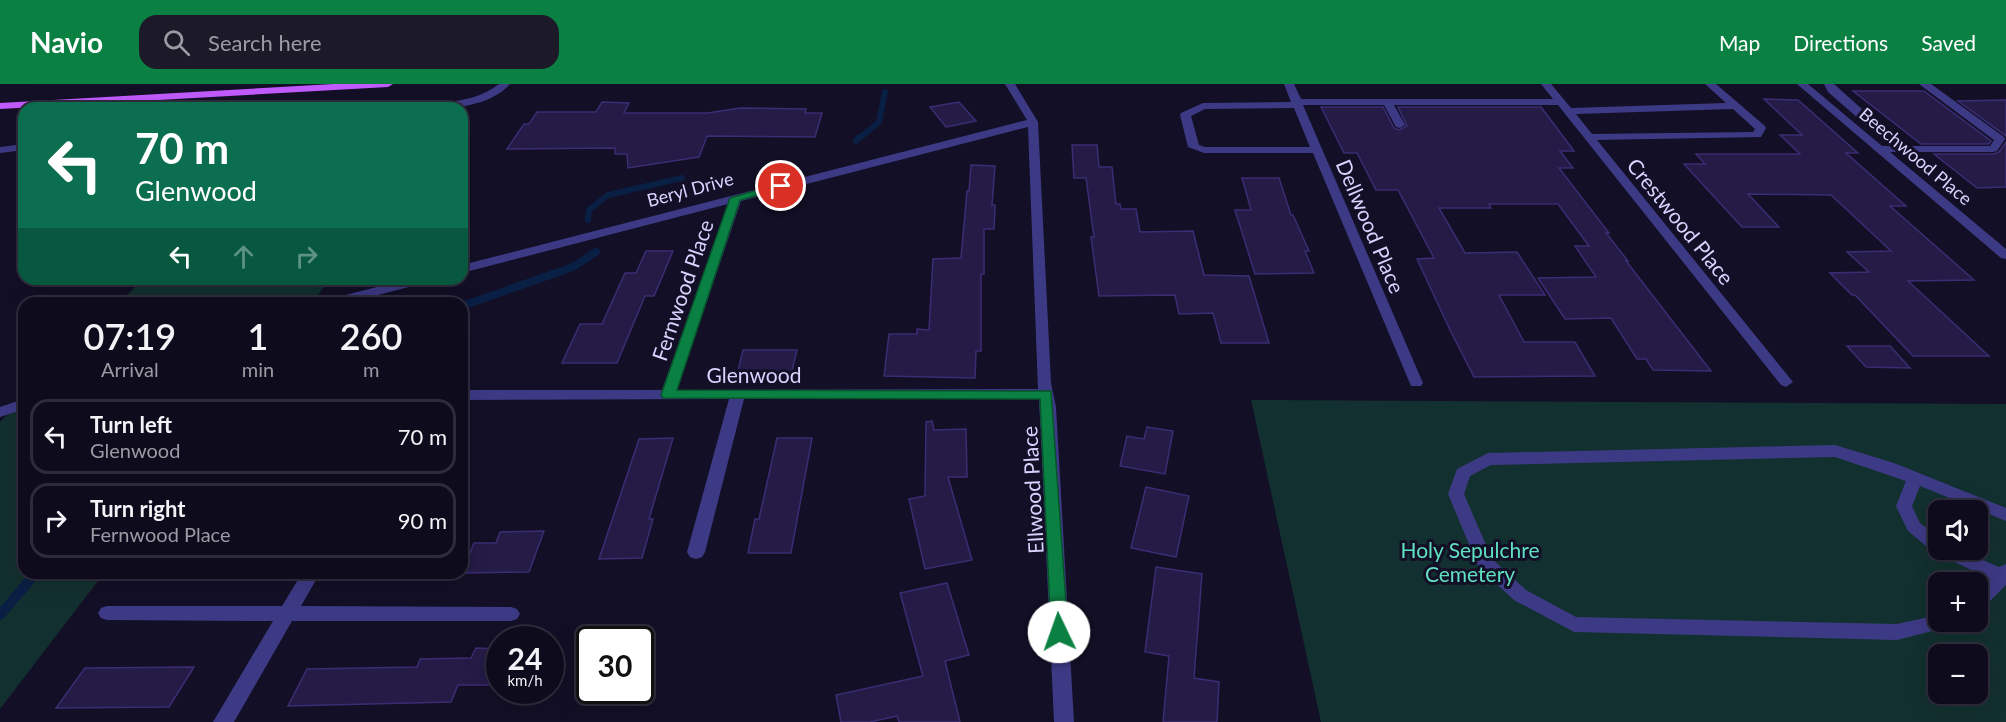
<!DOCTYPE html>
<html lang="en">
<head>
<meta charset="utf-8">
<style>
  :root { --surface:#0e0b1c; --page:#1c1929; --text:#f1f3f6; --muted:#9b9ba3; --line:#2e2b3b; --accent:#0b8043 }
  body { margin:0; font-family:Lato,sans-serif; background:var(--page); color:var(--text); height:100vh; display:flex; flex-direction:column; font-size:22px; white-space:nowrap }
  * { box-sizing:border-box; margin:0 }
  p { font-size:20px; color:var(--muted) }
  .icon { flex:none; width:33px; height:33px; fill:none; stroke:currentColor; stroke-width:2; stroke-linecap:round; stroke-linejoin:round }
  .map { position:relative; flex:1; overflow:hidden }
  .side { position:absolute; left:18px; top:213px; width:450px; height:282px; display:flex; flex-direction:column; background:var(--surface); border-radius:18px; box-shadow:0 6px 24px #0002,0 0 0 2px var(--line) }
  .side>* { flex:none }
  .hud { position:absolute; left:18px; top:18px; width:450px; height:183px; border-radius:18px; box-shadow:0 6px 24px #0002,0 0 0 2px var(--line); background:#0b6e4f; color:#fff; overflow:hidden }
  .tools { position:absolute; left:1928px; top:416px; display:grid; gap:12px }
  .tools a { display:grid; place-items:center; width:60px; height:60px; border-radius:12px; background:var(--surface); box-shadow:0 6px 24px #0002,0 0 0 2px var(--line); font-size:30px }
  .speed { position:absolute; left:486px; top:542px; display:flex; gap:12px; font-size:30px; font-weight:700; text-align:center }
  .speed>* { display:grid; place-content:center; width:78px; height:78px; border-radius:50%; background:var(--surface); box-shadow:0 6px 24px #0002,0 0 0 2px var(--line); line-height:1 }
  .speed small { font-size:15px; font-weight:400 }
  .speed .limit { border:3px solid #111; border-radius:9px; background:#fff; color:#111 }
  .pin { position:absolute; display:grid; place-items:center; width:51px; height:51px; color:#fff; margin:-26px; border:3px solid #fff; border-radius:50%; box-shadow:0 2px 6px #0007 }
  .me { position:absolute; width:66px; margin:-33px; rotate:357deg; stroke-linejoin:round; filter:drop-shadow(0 0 4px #0008) }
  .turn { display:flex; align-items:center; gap:21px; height:126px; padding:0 18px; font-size:27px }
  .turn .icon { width:78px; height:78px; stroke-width:2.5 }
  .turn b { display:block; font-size:42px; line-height:51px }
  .lanes { display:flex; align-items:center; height:57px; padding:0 18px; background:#0003; justify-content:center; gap:30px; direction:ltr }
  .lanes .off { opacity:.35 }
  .eta { display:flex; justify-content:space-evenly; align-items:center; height:102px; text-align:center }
  .eta b { font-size:36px; font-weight:600; line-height:42px }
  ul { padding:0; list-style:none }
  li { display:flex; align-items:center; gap:18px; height:75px; margin:0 12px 9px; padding:0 6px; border:3px solid var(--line); border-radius:18px }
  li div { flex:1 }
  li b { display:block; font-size:22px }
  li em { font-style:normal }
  header { display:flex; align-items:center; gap:36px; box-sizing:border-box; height:84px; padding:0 30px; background:var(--accent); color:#fff }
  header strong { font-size:28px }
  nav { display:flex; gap:33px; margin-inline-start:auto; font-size:21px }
  .search { width:420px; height:54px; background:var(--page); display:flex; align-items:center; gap:15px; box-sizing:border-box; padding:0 21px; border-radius:18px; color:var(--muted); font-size:22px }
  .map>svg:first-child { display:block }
  .green { fill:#12302f; fill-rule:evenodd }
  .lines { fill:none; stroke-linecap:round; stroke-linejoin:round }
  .stream-far2 { stroke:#0a1f44; stroke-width:6 }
  .stream-far1 { stroke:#0a1f44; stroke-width:8 }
  .stream { stroke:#0a1f44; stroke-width:10 }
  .building { fill:#241b47; stroke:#3b2d73; stroke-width:1.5 }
  .minor { fill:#3d3a85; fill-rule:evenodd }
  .major { fill:#c25bff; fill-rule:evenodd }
  .route { fill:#0b8043; stroke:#07532c; stroke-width:1.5 }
  .labels { text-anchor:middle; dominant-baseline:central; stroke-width:6; stroke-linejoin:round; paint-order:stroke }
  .far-street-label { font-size:18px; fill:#d9d4ff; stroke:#130f26 }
  .street-label { font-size:21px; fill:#d9d4ff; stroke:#130f26 }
  .park-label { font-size:21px; fill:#5fe0c0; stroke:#130f26 }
</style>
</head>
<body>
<header>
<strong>Navio</strong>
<div class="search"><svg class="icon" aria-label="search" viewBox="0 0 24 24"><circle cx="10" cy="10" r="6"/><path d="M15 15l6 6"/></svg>Search here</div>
<nav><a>Map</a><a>Directions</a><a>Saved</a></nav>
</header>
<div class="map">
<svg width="2006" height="638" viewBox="0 0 2006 638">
  <rect width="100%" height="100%" fill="#130f26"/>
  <!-- green -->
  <g class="green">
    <polygon points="143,195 330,195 312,219 119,219"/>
    <polygon points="24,314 24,489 104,489 0,625 0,338"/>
    <path d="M1251 316 2006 320V638H1321ZM1938 426H1977V465H1938ZM1938 498H1977V537H1938ZM1938 570H1977V609H1938Z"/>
  </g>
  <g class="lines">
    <!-- stream-far2 -->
    <g class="stream-far2">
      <polyline points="858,54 856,57 879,38 885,8"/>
      <polyline points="588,136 589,126 608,111 682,94"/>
    </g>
    <!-- stream-far1 -->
    <polyline class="stream-far1" points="462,222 573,183 596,168"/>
    <!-- stream -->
    <polyline class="stream" points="0,531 36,489"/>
  </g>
  <!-- building -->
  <g class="building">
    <polygon points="1853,7 1924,7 1991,57 1989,60 1921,60"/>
    <polygon points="1764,15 1798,16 1858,69 1846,69 1906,122 1890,122 1974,196 1908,197 1989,272 1913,272 1855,211 1852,211 1830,189 1869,188 1847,168 1891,167 1831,111 1748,110 1779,143 1742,143 1684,80 1705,80 1696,70 1800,70 1780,51 1802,51"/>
    <polygon points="2006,16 2006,52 1958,17"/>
    <polygon points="602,18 629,19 624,29 708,29 740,24 806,25 805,29 822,29 815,53 707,52 699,73 628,84 627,70 615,70 615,64 507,65 524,40 529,40 537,28 596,28"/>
    <polygon points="959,18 976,37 946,43 930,23"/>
    <polygon points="1321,23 1383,23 1394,44 1399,46 1407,42 1398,23 1541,23 1574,67 1560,67 1573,84 1559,84 1609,149 1606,149 1628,177 1626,177 1711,287 1653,286 1646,275 1637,275 1611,234 1565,235 1538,194 1596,193 1575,162 1589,162 1558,120 1489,120 1491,124 1439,124 1465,169 1517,168 1545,211 1499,211 1524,258 1575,258 1595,292 1474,293 1450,246 1417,175 1434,174 1398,106 1376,106 1357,69 1344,69"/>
    <polygon points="2006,58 2006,103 1977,104 1934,70 1994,70 1999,68"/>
    <polygon points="1072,61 1097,61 1099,83 1112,83 1116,120 1120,120 1121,125 1136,125 1140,148 1193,147 1204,191 1249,192 1269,259 1221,259 1213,229 1179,230 1175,211 1099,212 1091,153 1094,153 1086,94 1074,94"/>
    <polygon points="971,81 995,82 992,121 995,121 994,145 984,145 984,190 981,190 981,267 976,267 975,294 884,292 889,250 917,250 917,245 929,246 933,175 961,174 967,107 969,107"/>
    <polygon points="1242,94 1279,94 1291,131 1293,131 1309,167 1305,167 1314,189 1255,190 1235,126 1251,126"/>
    <polygon points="646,167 673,167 654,212 645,212 617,279 562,279 580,240 602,240 625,189 636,189"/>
    <polygon points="1847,262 1890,262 1910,284 1866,283"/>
    <polygon points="743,266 797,266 790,295 736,295"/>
    <polygon points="932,337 934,346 966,345 967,393 948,393 972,476 925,485 909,415 925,412 926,338"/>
    <polygon points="1147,343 1173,347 1165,390 1120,382 1127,352 1144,355"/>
    <polygon points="673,354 649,435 653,435 642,474 599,475 639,355"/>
    <polygon points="777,354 812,354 791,469 748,469 755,435 759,435"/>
    <polygon points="1146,403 1189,412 1176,473 1131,464"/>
    <polygon points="544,447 529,488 462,489 474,459 496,459 500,448"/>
    <polygon points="1156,483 1202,490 1194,594 1219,598 1217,638 1163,638 1169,572 1145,568"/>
    <polygon points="947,499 969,571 945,577 960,638 899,638 897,632 870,638 841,638 836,611 923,592 900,509"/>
    <polygon points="476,564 500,565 500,577 489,601 458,601 451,618 288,622 307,585 417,583 420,575 471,574"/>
    <polygon points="194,583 169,623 56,624 85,584"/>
  </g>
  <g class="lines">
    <!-- minor -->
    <g class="minor">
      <path d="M499 0H510C483 30 429 24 393 24L398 21C431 18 472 22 499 0Z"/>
      <path d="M1005 0H1015L1038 38 1051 299 1056 323 1074 638H1054L1039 315H744L705 468 702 473 696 475 690 473 687 468 729 315 462 316V306H662L728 120 462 189V181L1027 36ZM1028 43 1038 305 677 306 741 117Z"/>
      <path d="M1284 0H1294L1301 15H1553L1541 0H1551L1571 24 1726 19 1705 0H1716L1765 42 1766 44 1761 53 1597 56 1793 298 1786 303 1781 301 1558 21H1394L1405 41 1400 44 1396 43 1384 21H1303L1423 299 1421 302H1411L1313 69H1204L1188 63 1180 31 1181 29 1203 19 1291 18ZM1294 24 1310 63H1205L1199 61 1191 32 1205 25ZM1733 25 1755 45 1753 48 1592 50 1576 30Z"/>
      <polygon points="1797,0 1808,0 1882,62 1890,62 1828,8 1824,0 1834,0 1903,62 1990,62 1994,56 1919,0 1931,0 2004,53 2005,55 1997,67 1993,68 1890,68 2006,165 2006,175 2001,174"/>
      <polygon points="24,60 24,66 0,69 0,63"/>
      <polygon points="408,195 430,195 428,198 347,219 324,219 326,216"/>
      <polygon points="24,315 24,325 0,333 0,323"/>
      <polygon points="1835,361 1894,379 2006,424 2006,437 1920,402 1912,422 1920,439 1938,453 1938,465 1958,465 1999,483 2006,480 2006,501 1983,524 1977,526 1977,508 1990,495 1932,467 1908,447 1896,422 1906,397 1835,373 1491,381 1470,392 1464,410 1492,475 1526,506 1576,533 1897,540 1938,531 1938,537 1953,537 1950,542 1944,544 1897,556 1574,548 1514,516 1479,484 1448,410 1457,385 1488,369"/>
      <polygon points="302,489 320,489 301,522 511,523 517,525 520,530 517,535 511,537 292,537 234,638 213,638 273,537 107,536 101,534 98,529 101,524 107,522 282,522"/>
    </g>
    <!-- major -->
    <polygon class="major" points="334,0 393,0 388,3 0,25 0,19"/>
  </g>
  <!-- route -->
  <polygon class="route" points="781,99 787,102 785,104 740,116 677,306 1051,307 1068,548 1065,553 1059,555 1054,553 1051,548 1040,315 663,314 661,311 730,114"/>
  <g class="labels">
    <!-- far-street labels -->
    <g class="far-street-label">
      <text transform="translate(1916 72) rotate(40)">Beechwood Place</text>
      <text transform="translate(690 105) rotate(-15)">Beryl Drive</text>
    </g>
    <!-- street labels -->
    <g class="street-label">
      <text transform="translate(1681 137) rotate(51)">Crestwood Place</text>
      <text transform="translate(1371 142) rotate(67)">Dellwood Place</text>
      <text transform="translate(682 206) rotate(-71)">Fernwood Place</text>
      <text x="754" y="290">Glenwood</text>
      <text transform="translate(1032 406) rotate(-93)">Ellwood Place</text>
    </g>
    <!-- park labels -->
    <g class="park-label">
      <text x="1470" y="465">Holy Sepulchre<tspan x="1470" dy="24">Cemetery</tspan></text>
    </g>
  </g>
</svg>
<div class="tools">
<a><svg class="icon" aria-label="sound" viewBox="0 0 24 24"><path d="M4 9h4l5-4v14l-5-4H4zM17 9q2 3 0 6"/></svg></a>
<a>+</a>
<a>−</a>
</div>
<div class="speed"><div>24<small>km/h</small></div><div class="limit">30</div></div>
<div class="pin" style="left:781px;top:102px;background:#d93025"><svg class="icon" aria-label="arrive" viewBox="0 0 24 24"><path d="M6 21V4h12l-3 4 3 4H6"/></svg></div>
<svg class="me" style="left:1059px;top:548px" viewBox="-20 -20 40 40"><circle r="19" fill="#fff"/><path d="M0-13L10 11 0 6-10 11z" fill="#0b8043"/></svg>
<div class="hud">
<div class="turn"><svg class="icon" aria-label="left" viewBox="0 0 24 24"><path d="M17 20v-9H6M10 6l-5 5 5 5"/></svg><div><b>70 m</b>Glenwood</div></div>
<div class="lanes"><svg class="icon" aria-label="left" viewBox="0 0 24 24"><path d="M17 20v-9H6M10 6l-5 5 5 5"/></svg><svg class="icon off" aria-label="ahead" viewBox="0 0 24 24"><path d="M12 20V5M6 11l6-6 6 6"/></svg><svg class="icon off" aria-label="right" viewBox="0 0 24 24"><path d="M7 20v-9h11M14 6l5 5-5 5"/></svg></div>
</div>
<section class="side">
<div class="eta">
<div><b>07:19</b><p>Arrival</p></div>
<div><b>1</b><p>min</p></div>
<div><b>260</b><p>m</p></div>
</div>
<ul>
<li><svg class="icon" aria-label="left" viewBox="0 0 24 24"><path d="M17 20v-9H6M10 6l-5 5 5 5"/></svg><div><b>Turn left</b><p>Glenwood</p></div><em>70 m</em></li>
<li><svg class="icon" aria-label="right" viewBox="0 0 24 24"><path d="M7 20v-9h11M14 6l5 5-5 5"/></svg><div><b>Turn right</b><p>Fernwood Place</p></div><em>90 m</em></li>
</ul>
</section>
</div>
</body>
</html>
